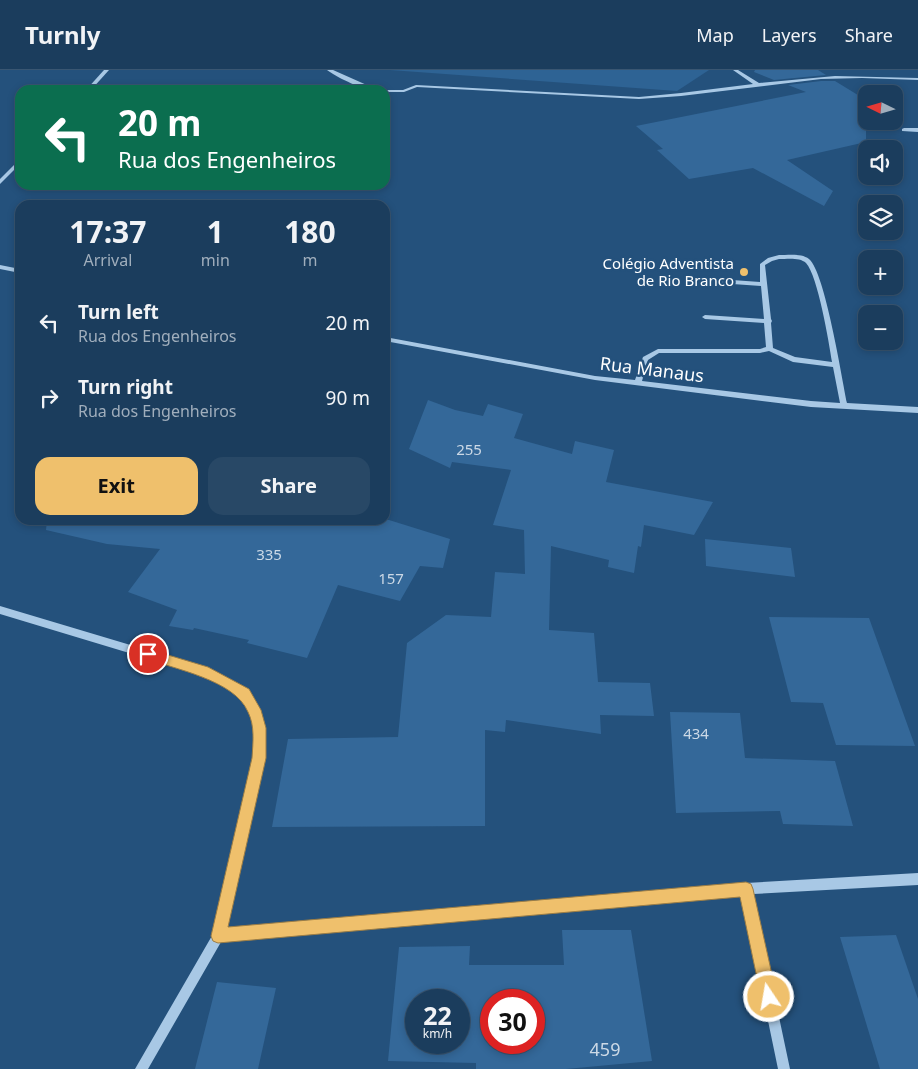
<!DOCTYPE html>
<html lang="en">
<head>
<meta charset="utf-8">
<style>
  :root { --surface:#1b3d5d; --page:#284866; --text:#f1f3f6; --muted:#a0aebc; --line:#395672; --accent:#efc06c }
  body { margin:0; font-family:"Noto Sans",sans-serif; background:var(--page); color:var(--text); height:100vh; display:flex; flex-direction:column; font-size:19px; white-space:nowrap }
  * { box-sizing:border-box; margin:0 }
  p { font-size:16px; color:var(--muted) }
  .icon { flex:none; width:28px; height:28px; fill:none; stroke:currentColor; stroke-width:2; stroke-linecap:round; stroke-linejoin:round }
  .map { position:relative; flex:1; overflow:hidden }
  .side { position:absolute; left:15px; top:130px; width:375px; height:325px; display:flex; flex-direction:column; background:var(--surface); border-radius:15px; box-shadow:0 2px 8px #0003,0 0 0 1px var(--line) }
  .side>* { flex:none }
  .guide { position:absolute; left:15px; top:15px; width:375px; height:105px; border-radius:15px; box-shadow:0 2px 8px #0003,0 0 0 1px var(--line); background:#0b6e4f; color:#fff; overflow:hidden }
  .needle { width:32px; rotate:275deg }
  .buttons { position:absolute; left:858px; top:15px; display:grid; gap:10px }
  .buttons a { display:grid; place-items:center; width:45px; height:45px; border-radius:10px; background:var(--surface); box-shadow:0 2px 8px #0003,0 0 0 1px var(--line); font-size:25px }
  .speed { position:absolute; left:405px; top:919px; display:flex; gap:10px; font-size:25px; font-weight:700; text-align:center }
  .speed>* { display:grid; place-content:center; width:65px; height:65px; border-radius:50%; background:var(--surface); box-shadow:0 2px 8px #0003,0 0 0 1px var(--line); line-height:1 }
  .speed small { font-size:12px; font-weight:400 }
  .speed .limit { border:8px solid #d22; background:#fff; color:#111 }
  .pin { position:absolute; display:grid; place-items:center; width:42px; height:42px; color:#fff; margin:-21px; border:2px solid #fff; border-radius:50%; box-shadow:0 1px 5px #0007 }
  .me { position:absolute; width:55px; margin:-28px; rotate:348deg; stroke-linejoin:round; filter:drop-shadow(0 0 4px #0008) }
  .turn { display:flex; align-items:center; gap:18px; height:105px; padding:0 20px; font-size:22px }
  .turn .icon { width:65px; height:65px; stroke-width:2.5 }
  .turn b { display:block; font-size:35px; line-height:42px }
  .eta { display:flex; justify-content:space-evenly; align-items:center; height:85px; text-align:center }
  .eta b { font-size:30px; font-weight:700; line-height:35px }
  .primary-button { display:flex; gap:10px; margin-top:auto; padding:10px 20px }
  .primary-button a { flex:1; height:58px; border-radius:15px; background:var(--accent); color:#111; font-size:20px; font-weight:700; line-height:58px; text-align:center }
  .primary-button a+a { background:var(--page); color:var(--text) }
  ul { padding:0; list-style:none }
  li { display:flex; align-items:center; gap:15px; height:75px; padding:0 20px }
  li div { flex:1 }
  li b { display:block; font-size:19px }
  li em { font-style:normal }
  header { display:flex; align-items:center; gap:30px; box-sizing:border-box; height:70px; padding:0 25px; background:var(--surface); border-bottom:1px solid var(--line) }
  header strong { font-size:24px }
  nav { display:flex; gap:28px; margin-inline-start:auto; font-size:18px }
  .map>svg:first-child { display:block }
  .green { fill:#2e6394 }
  .building { fill:#346899; fill-rule:evenodd }
  .lines { fill:none; stroke-linecap:round; stroke-linejoin:round }
  .minor { fill:#a8c8e5; fill-rule:evenodd }
  .route { fill:#efc06c; stroke:#9b7d46 }
  .poi-dot { fill:#efc06c; stroke:#24517c; stroke-width:2 }
  .labels { text-anchor:middle; dominant-baseline:central; stroke-width:5; stroke-linejoin:round; paint-order:stroke }
  .far-poi-label { font-size:15px; fill:#fff; stroke:#24517c; text-anchor:end }
  .number-label { font-size:15px; fill:#ccd9e6 }
  .street-label { font-size:18px; fill:#fff; stroke:#24517c }
  .near-number-label { font-size:18px; fill:#ccd9e6 }
</style>
</head>
<body>
<header>
<strong>Turnly</strong>
<nav><a>Map</a><a>Layers</a><a>Share</a></nav>
</header>
<div class="map">
<svg width="918" height="999" viewBox="0 0 918 999">
  <rect width="100%" height="100%" fill="#24517c"/>
  <!-- green -->
  <polygon class="green" points="390,0 709,0 677,21"/>
  <!-- building -->
  <g class="building">
    <polygon points="755,0 818,0 826,5 774,10 754,2"/>
    <polygon points="821,11 835,11 866,30 866,72 787,90 833,121 824,136 753,98 689,109 657,80 663,79 636,56 806,22 788,15"/>
    <polygon points="428,330 455,340 483,346 488,334 523,344 514,368 572,384 575,371 614,380 606,412 713,432 694,465 644,455 641,477 638,476 634,503 608,497 609,490 551,476 549,560 594,563 598,612 650,613 654,646 600,645 601,664 506,650 505,662 485,660 485,756 272,757 288,669 398,667 407,573 446,545 491,547 495,502 525,504 524,460 493,455 511,400 452,392 450,398 409,379"/>
    <polygon points="47,450 389,450 450,469 443,498 420,496 400,531 338,515 307,588 247,573 249,570 194,558 193,560 169,556 177,540 128,522 160,479 107,474 46,460"/>
    <polygon points="705,469 791,478 795,507 706,496"/>
    <polygon points="769,547 869,548 915,676 836,675 823,633 791,632"/>
    <polygon points="670,642 740,643 745,688 835,691 853,756 783,754 780,741 676,743"/>
    <path d="M562 860H631L652 991 566 999H476V993L388 991 399 877 470 876 469 895H564ZM416 930H459V972H416ZM491 930H534V972H491Z"/>
    <polygon points="896,865 918,929 918,999 880,999 840,867"/>
    <polygon points="217,912 276,918 258,999 195,999"/>
  </g>
  <g class="lines">
    <!-- minor -->
    <g class="minor">
      <polygon points="104,0 109,0 91,20 86,20"/>
      <path d="M327 0H333L378 20C362 20 340 9 327 0Z"/>
      <polygon points="733,0 738,0 759,13 835,6 918,8 918,10 862,8 821,9 681,26 639,29 417,17 404,22 385,22 385,20 383,20 403,20 416,15 639,27 681,23 753,14"/>
      <polygon points="904,58 918,58 918,62 902,61 902,59"/>
      <polygon points="20,89 20,94 0,114 0,109"/>
      <path d="M779 185C788 185 802 183 809 189 825 202 842 309 847 333L918 337V343L811 337 595 310 385 271V267L595 306 635 310 643 287 658 279H760L766 277 764 253 705 249 702 247 705 245 764 249 761 216 704 212 701 210 704 208 760 212V194L768 188ZM779 189C787 189 800 187 806 193 818 206 829 273 832 292L795 287 773 278 771 253 772 251 771 249 765 195 772 191ZM769 281 793 292 833 297 840 333 811 331 642 311 648 290 659 283H760Z"/>
      <polygon points="0,195 20,199 20,203 0,199"/>
      <polygon points="0,536 204,597 247,620 259,640 264,658 264,688 225,859 746,813 918,803 918,815 753,824 790,999 778,999 742,825 221,872 148,999 135,999 213,864 254,688 254,658 249,641 241,626 202,605 0,544"/>
    </g>
  </g>
  <!-- route -->
  <path class="route" d="M148 579 208 597 249 619 261 640 266 658V688L228 857 746 812 751 814 753 819 777 927 774 933 769 935 763 933 761 927 740 827 218 873 213 871 211 866 252 688C253 672 255 656 248 642 235 610 174 599 144 588L142 584 144 581Z"/>
  <!-- markers -->
  <circle class="poi-dot" cx="744" cy="202" r="5"/>
  <g class="labels">
    <!-- far-poi labels -->
    <g class="far-poi-label">
      <text x="734" y="193">Colégio Adventista<tspan x="734" dy="17">de Rio Branco</tspan></text>
    </g>
    <!-- number labels -->
    <g class="number-label">
      <text x="469" y="379">255</text>
      <text x="269" y="484">335</text>
      <text x="391" y="508">157</text>
      <text x="696" y="663">434</text>
    </g>
    <!-- street labels -->
    <g class="street-label">
      <text transform="translate(652 299) rotate(7)">Rua Manaus</text>
    </g>
    <!-- near-number labels -->
    <g class="near-number-label">
      <text x="605" y="979">459</text>
    </g>
  </g>
</svg>
<div class="buttons">
<a><svg class="needle" viewBox="-14 -14 28 28"><path d="M0-13l5 13h-10z" fill="#e53935"/><path d="M0 13l5-13h-10z" fill="#a0aebc"/></svg></a>
<a><svg class="icon" aria-label="sound" viewBox="0 0 24 24"><path d="M4 9h4l5-4v14l-5-4H4zM17 9q2 3 0 6"/></svg></a>
<a><svg class="icon" aria-label="layers" viewBox="0 0 24 24"><path d="M12 4l9 5-9 5-9-5zM3 14l9 5 9-5"/></svg></a>
<a>+</a>
<a>−</a>
</div>
<div class="speed"><div>22<small>km/h</small></div><div class="limit">30</div></div>
<div class="pin" style="left:148px;top:584px;background:#d93025"><svg class="icon" aria-label="arrive" viewBox="0 0 24 24"><path d="M6 21V4h12l-3 4 3 4H6"/></svg></div>
<svg class="me" style="left:769px;top:927px" viewBox="-20 -20 40 40"><circle r="17" fill="#efc06c" stroke="#fff" stroke-width="3"/><path d="M0-11L8 9 0 5-8 9z" fill="#fff"/></svg>
<div class="guide">
<div class="turn"><svg class="icon" aria-label="left" viewBox="0 0 24 24"><path d="M17 20v-9H6M10 6l-5 5 5 5"/></svg><div><b>20 m</b>Rua dos Engenheiros</div></div>
</div>
<section class="side">
<div class="eta">
<div><b>17:37</b><p>Arrival</p></div>
<div><b>1</b><p>min</p></div>
<div><b>180</b><p>m</p></div>
</div>
<ul>
<li><svg class="icon" aria-label="left" viewBox="0 0 24 24"><path d="M17 20v-9H6M10 6l-5 5 5 5"/></svg><div><b>Turn left</b><p>Rua dos Engenheiros</p></div><em>20 m</em></li>
<li><svg class="icon" aria-label="right" viewBox="0 0 24 24"><path d="M7 20v-9h11M14 6l5 5-5 5"/></svg><div><b>Turn right</b><p>Rua dos Engenheiros</p></div><em>90 m</em></li>
</ul>
<div class="primary-button"><a>Exit</a><a>Share</a></div>
</section>
</div>
</body>
</html>
